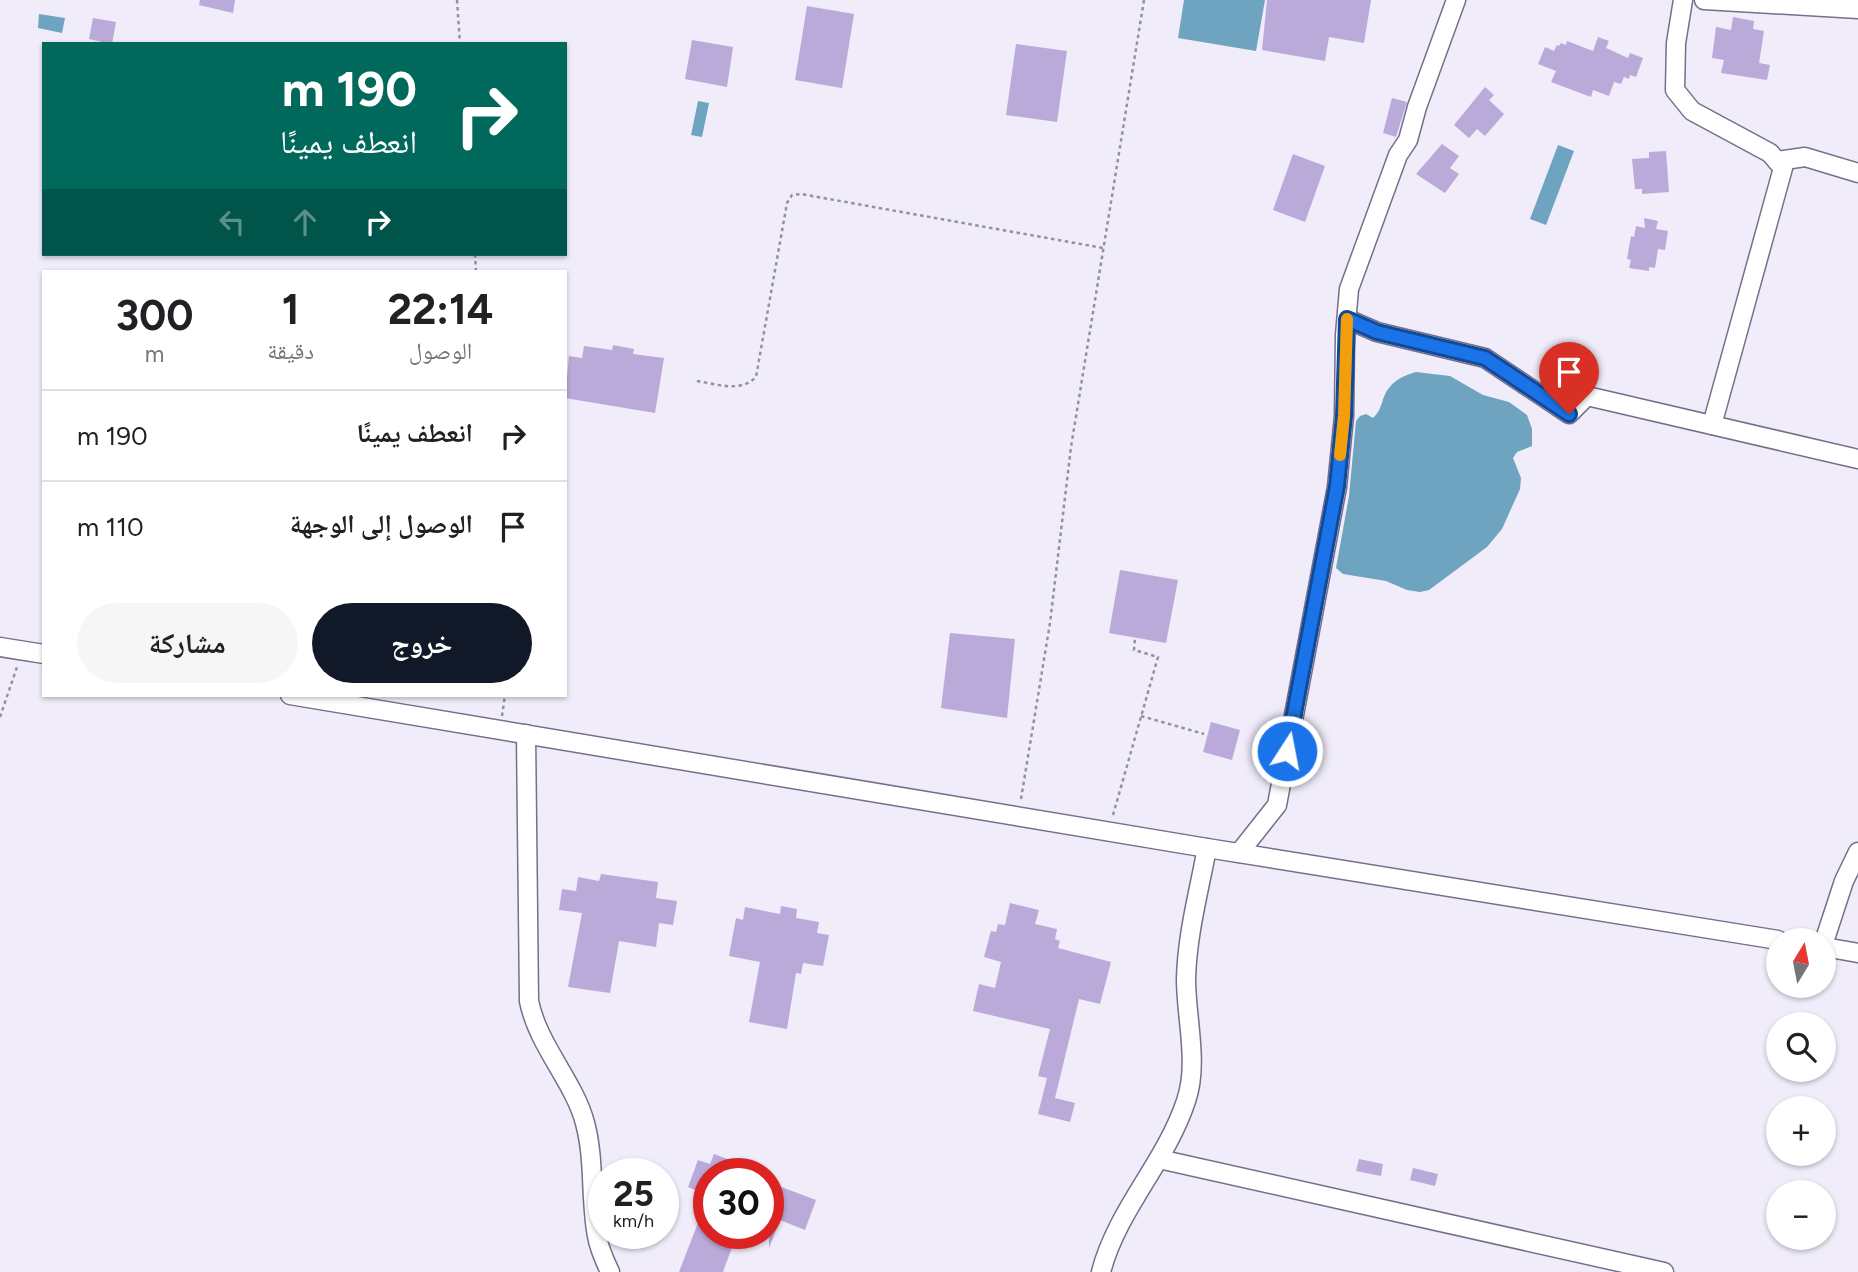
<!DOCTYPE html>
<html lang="ar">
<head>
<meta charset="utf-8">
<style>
  :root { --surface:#fff; --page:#f6f6f6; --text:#202124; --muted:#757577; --line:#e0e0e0; --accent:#111827 }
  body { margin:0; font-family:Figtree,"Noto Naskh Arabic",sans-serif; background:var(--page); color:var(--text); direction:rtl; height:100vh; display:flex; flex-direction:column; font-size:26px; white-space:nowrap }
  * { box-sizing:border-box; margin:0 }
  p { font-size:23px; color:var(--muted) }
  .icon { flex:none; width:38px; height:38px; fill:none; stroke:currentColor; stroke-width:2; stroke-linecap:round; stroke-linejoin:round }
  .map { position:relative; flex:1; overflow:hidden; direction:ltr }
  .side { position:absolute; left:42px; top:270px; width:525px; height:427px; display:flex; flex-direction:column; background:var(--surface); border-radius:0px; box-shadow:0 2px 5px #0004; direction:rtl }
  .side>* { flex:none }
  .guide { position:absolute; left:42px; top:42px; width:525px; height:214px; border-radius:0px; box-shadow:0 2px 5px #0004; direction:rtl; background:#00695c; color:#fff; overflow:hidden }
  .needle { width:46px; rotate:10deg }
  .tools { position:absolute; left:1766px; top:928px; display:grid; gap:14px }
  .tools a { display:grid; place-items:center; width:70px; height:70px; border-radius:50%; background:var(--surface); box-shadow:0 2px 5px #0004; font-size:35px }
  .speed { position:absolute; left:588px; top:1158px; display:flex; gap:14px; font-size:35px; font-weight:700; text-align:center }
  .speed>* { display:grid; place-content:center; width:91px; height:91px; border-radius:50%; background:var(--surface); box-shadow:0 2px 5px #0004; line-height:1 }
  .speed small { font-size:18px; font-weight:400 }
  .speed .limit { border:10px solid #d22; background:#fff; color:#111 }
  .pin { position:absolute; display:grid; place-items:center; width:60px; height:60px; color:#fff; margin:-72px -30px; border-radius:50% 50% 50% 0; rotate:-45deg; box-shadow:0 0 7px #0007 }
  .pin .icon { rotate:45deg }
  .me { position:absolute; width:77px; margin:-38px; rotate:11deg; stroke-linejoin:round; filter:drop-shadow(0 0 5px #0008) }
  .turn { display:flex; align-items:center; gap:24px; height:147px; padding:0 35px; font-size:32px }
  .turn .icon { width:91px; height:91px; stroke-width:2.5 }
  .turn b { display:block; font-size:49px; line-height:60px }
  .lanes { display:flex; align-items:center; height:66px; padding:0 35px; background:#0003; justify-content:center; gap:35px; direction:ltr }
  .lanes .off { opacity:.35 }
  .eta { display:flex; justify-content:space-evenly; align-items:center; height:119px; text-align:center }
  .eta b { font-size:42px; font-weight:700; line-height:49px }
  .button { display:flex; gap:14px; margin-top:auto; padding:14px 35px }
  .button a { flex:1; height:80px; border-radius:42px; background:var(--accent); color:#fff; font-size:28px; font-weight:700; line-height:80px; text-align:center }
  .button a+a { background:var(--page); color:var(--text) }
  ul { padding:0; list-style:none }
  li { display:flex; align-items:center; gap:21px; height:91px; padding:0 35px; border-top:2px solid var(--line) }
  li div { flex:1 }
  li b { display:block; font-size:26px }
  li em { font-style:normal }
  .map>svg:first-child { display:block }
  .water { fill:#6fa4c0 }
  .building { fill:#b9aad9 }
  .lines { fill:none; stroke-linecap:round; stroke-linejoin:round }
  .minor-casing { stroke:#776e8c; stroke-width:21 }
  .path { stroke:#94909e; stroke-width:2.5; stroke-dasharray:3.5 3.5; stroke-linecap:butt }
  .minor { stroke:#fff; stroke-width:18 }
  .route-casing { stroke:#114b97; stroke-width:18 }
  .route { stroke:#1a73e8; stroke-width:12 }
  .slow { stroke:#f59e0b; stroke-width:12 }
</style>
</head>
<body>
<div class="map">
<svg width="1858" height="1272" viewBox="0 0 1858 1272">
  <rect width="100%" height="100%" fill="#f0ecfa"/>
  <!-- water -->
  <g class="water">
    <polygon points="1184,0 1265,0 1256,51 1178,38"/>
    <polygon points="39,14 65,18 62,33 38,28"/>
    <polygon points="698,101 709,103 702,137 691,135"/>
    <polygon points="1558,145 1574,151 1546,225 1530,219"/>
    <path d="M1416 372 1450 376 1483 395 1509 402 1527 415 1532 429V446L1517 452 1513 458 1521 478 1520 489 1502 529 1487 547 1429 590 1420 592 1407 590 1386 581 1343 574 1336 568 1349 496 1356 421 1360 416 1366 414 1373 418C1379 412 1379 410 1382 403 1387 384 1399 377 1416 372Z"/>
  </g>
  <!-- building -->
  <g class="building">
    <polygon points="200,0 235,0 233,13 199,5"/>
    <polygon points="1267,0 1371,0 1364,43 1329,37 1325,61 1262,50"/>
    <polygon points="807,6 854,14 842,88 795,80"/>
    <polygon points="1733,17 1754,21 1753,29 1764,31 1759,63 1770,65 1767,80 1721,73 1724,60 1712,58 1716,27 1731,30"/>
    <polygon points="93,18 116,22 112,44 89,39"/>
    <polygon points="1598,37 1609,41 1606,48 1628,58 1630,53 1643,58 1636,77 1630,75 1629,79 1624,77 1621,84 1614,82 1609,96 1593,90 1591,97 1551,82 1556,71 1538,64 1545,47 1554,51 1557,45 1559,46 1561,43 1566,45 1567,41 1593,51"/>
    <polygon points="692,40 733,47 727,87 685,79"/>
    <polygon points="1016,44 1067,51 1057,122 1006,115"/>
    <polygon points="1485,87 1494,95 1489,100 1504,114 1485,136 1477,129 1469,138 1454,125"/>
    <polygon points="1392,98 1407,102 1396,137 1383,133"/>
    <polygon points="1442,144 1459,156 1450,168 1459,174 1445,193 1416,174"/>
    <polygon points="1666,151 1669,192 1642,194 1642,189 1635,189 1632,159 1649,158 1649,152"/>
    <polygon points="1293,154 1325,166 1305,222 1273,210"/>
    <polygon points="1644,218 1658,221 1656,229 1668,231 1665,250 1658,249 1655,268 1649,267 1649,271 1629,268 1631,260 1627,259 1631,236 1634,237 1636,226 1645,228"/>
    <polygon points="613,345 634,349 633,354 664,358 655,413 565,398 569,356 582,358 584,346 612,350"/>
    <polygon points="1120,570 1178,580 1166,643 1109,633"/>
    <polygon points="950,633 1015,639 1007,718 941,708"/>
    <polygon points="1211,722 1240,730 1232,760 1203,752"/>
    <polygon points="601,874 658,882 656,898 677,901 673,925 659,923 656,947 619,941 610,993 568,987 582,913 559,910 562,889 576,891 578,877 599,881"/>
    <polygon points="1010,903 1039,910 1035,924 1057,929 1055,939 1060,941 1058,948 1111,962 1100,1004 1079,999 1055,1098 1075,1103 1070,1122 1038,1114 1047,1078 1038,1076 1050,1029 973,1011 979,984 995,988 1001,962 984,957 991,931 996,932 998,924 1005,925"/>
    <polygon points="781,906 797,909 796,918 819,922 817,933 829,935 823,966 803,963 801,974 796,973 787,1029 749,1022 760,962 729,956 736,918 743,920 745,907 780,914"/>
    <polygon points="714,1154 764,1173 764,1174 709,1174 709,1196 688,1187 698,1160 710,1164"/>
    <polygon points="1359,1159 1383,1164 1381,1176 1356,1171"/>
    <polygon points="1413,1168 1438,1174 1435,1186 1410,1180"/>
    <polygon points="768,1182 816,1200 805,1230 780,1220 769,1248"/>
    <polygon points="708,1197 709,1234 723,1234 735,1239 723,1272 679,1272"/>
  </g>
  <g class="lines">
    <defs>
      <g id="minor">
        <polyline points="1683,0 1676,43 1675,90 1692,111 1770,153 1783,168 1712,425"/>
        <polyline points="1704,0 1858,9"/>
        <polyline points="1777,161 1805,157 1858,173"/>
        <polyline points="1347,319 1377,332 1485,358 1569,414 1587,396 1858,459"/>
        <polyline points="0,647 44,654"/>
        <polyline points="290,695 1207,848 1778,940"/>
        <path d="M526 734 529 1001C538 1046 574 1081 585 1123 595 1160 590 1199 597 1236 599 1249 605 1261 610 1272"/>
        <polyline points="1239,853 1277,805 1337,487 1344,416 1345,335 1349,289 1398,155 1408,140 1417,107 1456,0"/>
        <polyline points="1824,942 1844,881 1858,852"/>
        <polyline points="1824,947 1858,953"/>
        <polyline points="1159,1159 1664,1272"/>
        <path d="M1101 1272C1117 1210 1166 1162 1186 1101 1199 1064 1186 1018 1186 979 1187 935 1199 891 1207 848"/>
      </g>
    </defs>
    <!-- minor casing -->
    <use href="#minor" class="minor-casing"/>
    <!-- path -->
    <g class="path">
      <polyline points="457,0 460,44"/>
      <polyline points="475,254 476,271"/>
      <path d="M697 381C717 384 740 393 756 377L787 203 792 195 801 194 1103 248"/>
      <polyline points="502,716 505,695"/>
      <polyline points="1141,716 1204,734"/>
      <polyline points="0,717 17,667"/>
      <polyline points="1021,799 1050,623 1071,447 1144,0"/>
      <polyline points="1113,815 1158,657 1134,650 1135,638"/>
    </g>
    <!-- minor -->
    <use href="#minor" class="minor"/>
  </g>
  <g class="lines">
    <defs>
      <polyline id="route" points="1287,751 1337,486 1344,416 1347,319 1377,332 1485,358 1569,414"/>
    </defs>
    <!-- route casing -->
    <use href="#route" class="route-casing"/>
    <!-- route -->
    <use href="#route" class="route"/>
    <!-- slow -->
    <polyline class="slow" points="1340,455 1344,416 1347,319"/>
  </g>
</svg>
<div class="tools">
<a><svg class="needle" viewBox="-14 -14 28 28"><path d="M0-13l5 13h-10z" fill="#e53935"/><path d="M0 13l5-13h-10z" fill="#757577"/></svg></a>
<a><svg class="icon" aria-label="search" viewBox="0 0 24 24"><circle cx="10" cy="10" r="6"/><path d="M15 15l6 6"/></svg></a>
<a>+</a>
<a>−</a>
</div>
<div class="speed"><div>25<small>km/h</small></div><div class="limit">30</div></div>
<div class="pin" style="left:1569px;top:414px;background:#d93025"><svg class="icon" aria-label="arrive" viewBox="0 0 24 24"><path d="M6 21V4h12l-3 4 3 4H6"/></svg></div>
<svg class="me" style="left:1287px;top:751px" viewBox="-20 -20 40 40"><circle r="17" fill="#1a73e8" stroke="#fff" stroke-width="3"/><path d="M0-11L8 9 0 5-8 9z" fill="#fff"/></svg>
<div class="guide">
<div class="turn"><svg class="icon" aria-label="right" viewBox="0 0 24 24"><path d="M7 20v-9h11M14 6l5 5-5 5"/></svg><div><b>190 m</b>انعطف يمينًا</div></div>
<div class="lanes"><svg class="icon off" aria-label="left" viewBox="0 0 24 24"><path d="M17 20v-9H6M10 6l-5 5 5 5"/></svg><svg class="icon off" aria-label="ahead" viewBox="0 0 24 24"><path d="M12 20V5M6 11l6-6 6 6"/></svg><svg class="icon" aria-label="right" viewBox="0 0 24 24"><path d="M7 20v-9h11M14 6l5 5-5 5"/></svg></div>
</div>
<section class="side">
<div class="eta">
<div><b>22:14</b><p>الوصول</p></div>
<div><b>1</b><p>دقيقة</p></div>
<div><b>300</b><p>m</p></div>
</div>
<ul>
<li><svg class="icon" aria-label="right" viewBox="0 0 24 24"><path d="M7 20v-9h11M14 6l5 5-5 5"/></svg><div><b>انعطف يمينًا</b></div><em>190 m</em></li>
<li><svg class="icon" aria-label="arrive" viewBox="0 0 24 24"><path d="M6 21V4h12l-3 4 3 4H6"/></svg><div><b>الوصول إلى الوجهة</b></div><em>110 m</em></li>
</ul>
<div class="button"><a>خروج</a><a>مشاركة</a></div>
</section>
</div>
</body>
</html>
